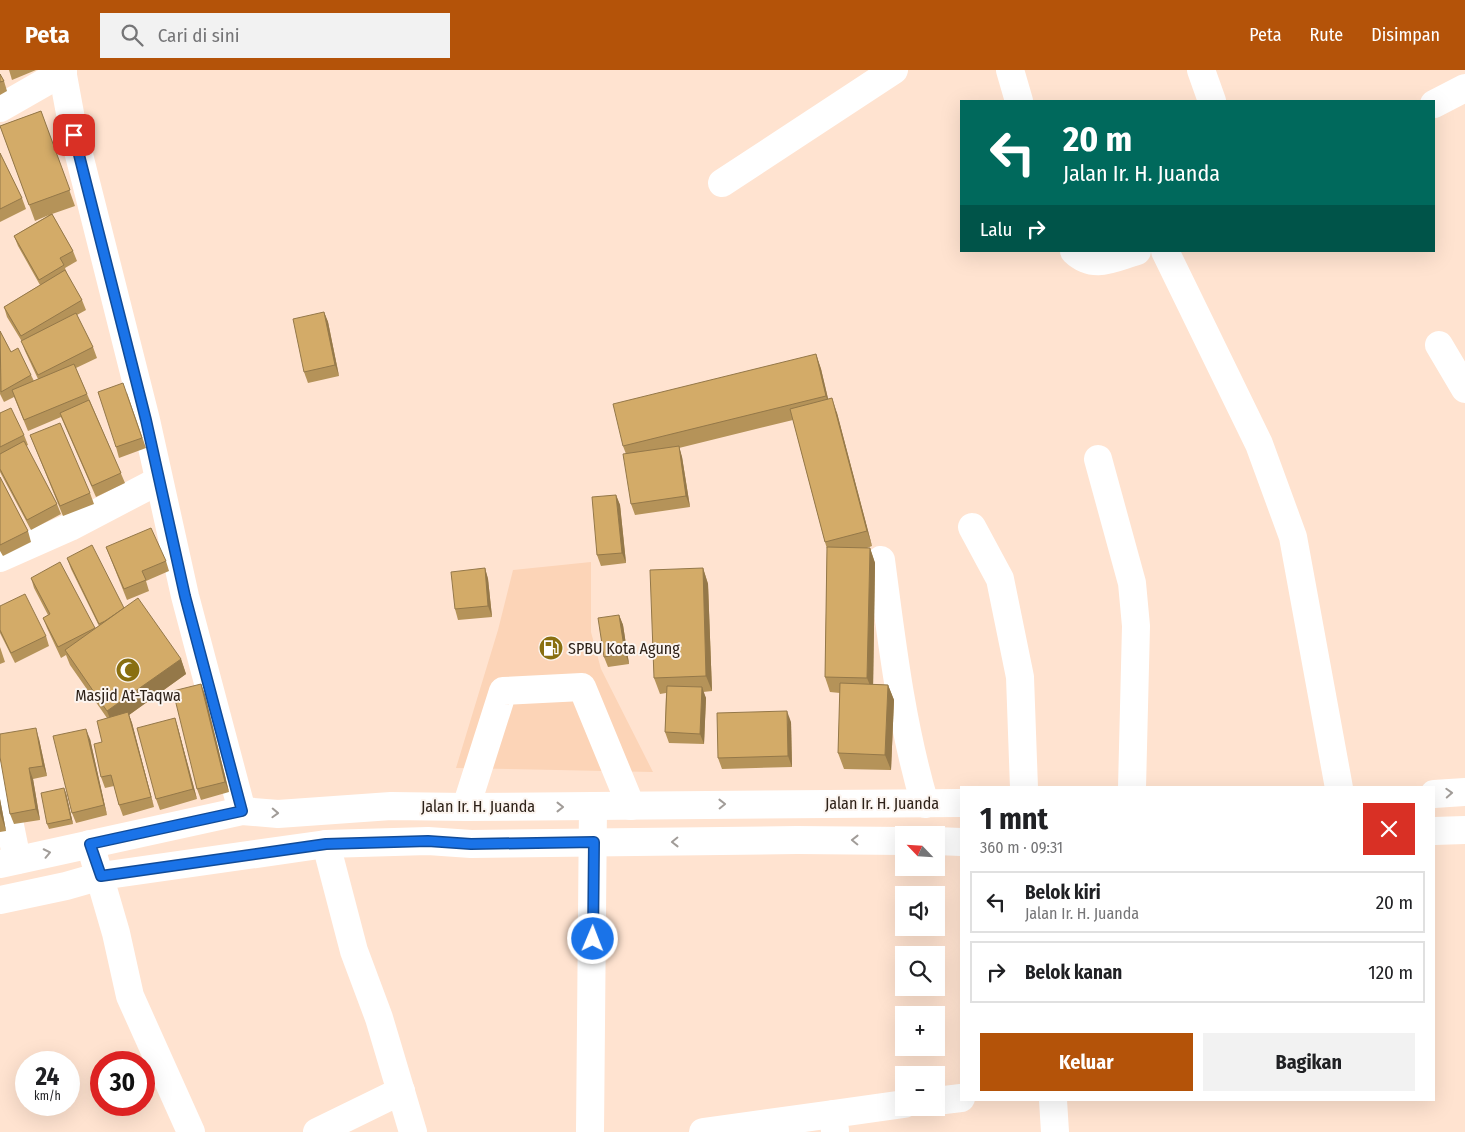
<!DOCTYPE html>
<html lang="id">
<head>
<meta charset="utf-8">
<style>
  :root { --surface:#fff; --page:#f2f2f2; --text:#202124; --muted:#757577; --line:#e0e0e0; --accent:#b45309 }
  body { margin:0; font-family:"Fira Sans Condensed",sans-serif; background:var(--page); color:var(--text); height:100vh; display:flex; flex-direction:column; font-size:19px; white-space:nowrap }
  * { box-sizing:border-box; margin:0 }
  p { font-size:16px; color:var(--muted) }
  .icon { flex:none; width:28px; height:28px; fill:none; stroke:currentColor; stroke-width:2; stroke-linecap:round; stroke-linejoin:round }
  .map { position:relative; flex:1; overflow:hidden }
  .drawer { position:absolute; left:960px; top:716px; width:475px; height:315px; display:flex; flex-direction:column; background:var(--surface); border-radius:0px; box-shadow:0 5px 20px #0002 }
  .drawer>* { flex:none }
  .guide { position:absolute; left:960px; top:30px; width:475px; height:152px; border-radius:0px; box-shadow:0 5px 20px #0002; background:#00695c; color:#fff; overflow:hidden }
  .needle { width:32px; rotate:295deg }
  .controls { position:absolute; left:895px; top:756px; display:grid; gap:10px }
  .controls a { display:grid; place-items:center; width:50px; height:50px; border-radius:0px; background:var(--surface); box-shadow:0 5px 20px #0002; font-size:25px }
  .speed { position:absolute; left:15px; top:981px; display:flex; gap:10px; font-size:25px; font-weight:700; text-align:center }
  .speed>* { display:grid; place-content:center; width:65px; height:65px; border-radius:50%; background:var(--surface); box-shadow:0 5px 20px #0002; line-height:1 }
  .speed small { font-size:12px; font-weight:400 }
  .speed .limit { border:8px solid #d22; background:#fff; color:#111 }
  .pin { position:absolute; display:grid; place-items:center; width:42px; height:42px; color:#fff; margin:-21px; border-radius:10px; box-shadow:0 2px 8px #0006 }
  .me { position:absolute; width:55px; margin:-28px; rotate:1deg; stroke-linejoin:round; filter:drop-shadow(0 0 4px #0008) }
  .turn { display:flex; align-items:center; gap:18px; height:105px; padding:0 20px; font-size:22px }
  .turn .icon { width:65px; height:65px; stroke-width:2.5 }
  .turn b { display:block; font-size:35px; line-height:42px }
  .then { display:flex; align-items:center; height:48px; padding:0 20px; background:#0003; gap:10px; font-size:19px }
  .round { display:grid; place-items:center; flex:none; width:52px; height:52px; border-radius:0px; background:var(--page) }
  .summary { display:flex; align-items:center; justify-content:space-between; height:85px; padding:0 20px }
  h1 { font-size:30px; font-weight:700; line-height:38px }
  .action { display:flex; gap:10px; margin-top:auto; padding:10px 20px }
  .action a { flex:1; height:58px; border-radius:0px; background:var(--accent); color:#fff; font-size:20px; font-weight:700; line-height:58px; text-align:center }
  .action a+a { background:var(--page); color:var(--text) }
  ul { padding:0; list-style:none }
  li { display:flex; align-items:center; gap:15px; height:62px; margin:0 10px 8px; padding:0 10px; border:2px solid var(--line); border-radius:0px }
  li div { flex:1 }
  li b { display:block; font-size:19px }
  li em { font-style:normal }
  header { display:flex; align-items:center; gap:30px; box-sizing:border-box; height:70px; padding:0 25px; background:var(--accent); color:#fff }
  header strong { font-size:24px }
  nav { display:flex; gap:28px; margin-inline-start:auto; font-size:18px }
  .search { width:350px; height:45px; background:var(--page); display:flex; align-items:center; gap:12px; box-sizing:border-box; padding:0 18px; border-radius:0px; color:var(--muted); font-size:19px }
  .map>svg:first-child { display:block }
  .built { fill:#fcd4b7 }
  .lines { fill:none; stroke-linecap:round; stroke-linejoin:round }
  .minor { stroke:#fff; stroke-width:28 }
  .highway { stroke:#fff; stroke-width:28 }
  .wall { fill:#b59359 }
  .shaded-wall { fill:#947849 }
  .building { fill:#d3ab68; stroke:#947849 }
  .oneway { stroke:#a19c98 }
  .route-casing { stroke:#114b97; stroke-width:12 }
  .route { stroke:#1a73e8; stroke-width:9 }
  .labels { text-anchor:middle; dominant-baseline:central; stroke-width:4; stroke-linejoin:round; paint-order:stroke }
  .poi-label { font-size:16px; fill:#2e2219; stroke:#fcf5f0; text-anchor:start }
  .street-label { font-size:16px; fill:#2e2219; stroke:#fcf5f0 }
</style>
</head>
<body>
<header>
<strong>Peta</strong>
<div class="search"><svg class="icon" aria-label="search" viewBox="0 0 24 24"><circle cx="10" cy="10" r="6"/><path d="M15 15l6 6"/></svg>Cari di sini</div>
<nav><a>Peta</a><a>Rute</a><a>Disimpan</a></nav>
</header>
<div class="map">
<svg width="1465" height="1062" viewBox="0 0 1465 1062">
  <rect width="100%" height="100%" fill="#ffe3d0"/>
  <!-- built -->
  <polygon class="built" points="591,492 591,562 601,599 653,702 456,698 498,560 513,500"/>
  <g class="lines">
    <!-- minor -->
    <g class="minor">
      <polyline points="62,0 74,65 146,350 185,526 242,741"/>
      <polyline points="1010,0 1019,31"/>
      <polyline points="1201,0 1212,31"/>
      <polyline points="1434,34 1465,18"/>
      <polyline points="0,38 63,2"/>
      <polyline points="722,113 894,0"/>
      <path d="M1074 181C1094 200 1113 188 1137 181"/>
      <polyline points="1165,181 1259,374 1293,467 1339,718"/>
      <polyline points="1439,275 1465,319"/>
      <polyline points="1098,389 1132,513 1136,556 1132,718"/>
      <polyline points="972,457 1000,509 1020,607 1024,718"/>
      <polyline points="0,488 70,457 158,411"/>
      <path d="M881 490C892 573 901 653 925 734"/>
      <polyline points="0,706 17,790"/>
      <polyline points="466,737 503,621 582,617 631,736"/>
      <polyline points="90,774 116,863 130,926 191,1062"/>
      <polyline points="326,774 354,881 379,948 413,1062"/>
      <polyline points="1053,1030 1055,1062"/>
      <polyline points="936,1031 961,1028"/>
      <polyline points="835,1061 833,1044 904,1034"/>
      <polyline points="317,1062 401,1021"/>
      <polyline points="590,1062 593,736"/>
      <polyline points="703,1062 833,1044"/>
    </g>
    <!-- highway -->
    <g class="highway">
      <polyline points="1434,724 1465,722"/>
      <polyline points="1434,761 1465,760"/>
      <polyline points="936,771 961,772"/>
      <polyline points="0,794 242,741 278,744 391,736 466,737 961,733"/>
      <polyline points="0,830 66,816 101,806 326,774 428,771 471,774 797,770 904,771"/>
    </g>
  </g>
  <!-- wall -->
  <g class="wall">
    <polygon points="9,0 36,0 12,10"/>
    <polygon points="0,4 4,11 7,21 0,25"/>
    <polygon points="41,41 75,136 52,144 73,181 77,191 65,198 68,206 82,230 86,240 77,245 93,277 97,288 76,298 125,413 96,427 61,347 28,361 14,327 4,332 0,324 0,261 11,282 31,305 34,311 38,309 25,281 21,270 7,247 4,237 40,215 18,176 14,166 49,145 35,151 0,56"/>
    <polygon points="0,83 22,128 26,139 0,152"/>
    <polygon points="324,242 328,252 339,306 308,313 304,302"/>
    <polygon points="816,284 821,299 828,329 837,343 872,476 867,478 870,478 875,493 873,614 888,615 894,630 891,700 844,699 838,683 840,623 830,622 825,607 827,479 825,472 793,350 679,378 682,387 690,437 635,445 631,434 626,384 623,376"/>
    <polygon points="127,323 146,378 119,388 116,377"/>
    <polygon points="0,343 24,365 28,375 26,376 57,434 61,444 31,460 0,402"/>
    <polygon points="30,365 90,423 94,434 63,446"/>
    <polygon points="0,407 28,461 31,472 3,486 0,481"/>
    <polygon points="616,425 620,435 626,493 601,496 597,485"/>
    <polygon points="106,477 166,491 169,501 146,511 149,521 127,530"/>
    <polygon points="67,488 181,589 186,604 129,645 132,653 154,737 123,746 119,735 114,716 105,718 101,707 102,672 107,648 70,595 66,585 61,588 47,558 43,548 48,545 34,518 31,508 95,558 99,556 71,499"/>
    <polygon points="485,498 488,509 492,547 458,550 455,539"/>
    <polygon points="703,498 708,514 712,621 703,622 706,628 704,674 669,673 665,662 666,623 660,624 654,608"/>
    <polygon points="0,536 46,566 49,576 15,593 0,563"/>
    <polygon points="619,545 623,555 629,594 608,597 604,587"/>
    <polygon points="0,577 5,592 0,594"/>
    <polygon points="201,614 205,625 229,722 201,730 197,719"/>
    <polygon points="175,648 178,658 197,729 160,740 156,729"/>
    <polygon points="791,652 792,697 722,699 718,688"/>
    <polygon points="39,669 47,706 33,709 40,750 14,754 10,744"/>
    <polygon points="90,669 107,745 76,753 72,743"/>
    <polygon points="66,723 73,754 49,759 47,754"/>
    <polygon points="0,729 6,761 0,762"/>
  </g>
  <!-- shaded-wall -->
  <g class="shaded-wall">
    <polygon points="324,242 328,252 339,306 335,295"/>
    <polygon points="816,284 821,299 831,341 826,326"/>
    <polygon points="832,328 837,343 872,476 867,461"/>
    <polygon points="679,376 682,387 690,437 686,426"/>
    <polygon points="616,425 620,435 626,493 622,483"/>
    <polygon points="870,478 875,493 873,623 867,608"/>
    <polygon points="485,498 488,509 492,547 488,536"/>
    <polygon points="703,498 708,514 712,621 706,606"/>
    <polygon points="619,545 623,555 629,594 625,583"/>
    <polygon points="181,589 186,604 129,645 132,653 154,737 151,727 113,656 107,641"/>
    <polygon points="201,614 205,625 229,722 225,712"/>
    <polygon points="888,615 894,630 891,700 885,685"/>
    <polygon points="702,617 706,628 704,674 700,664"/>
    <polygon points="787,641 791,652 792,697 788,686"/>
    <polygon points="175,648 178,658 197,729 193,719"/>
    <polygon points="36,658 39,669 47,706 43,696"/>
    <polygon points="86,659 90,669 107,745 104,735"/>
    <polygon points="29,698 33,709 40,750 36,739"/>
    <polygon points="64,718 66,723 73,754 71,749"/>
    <polygon points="0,729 6,761 0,743"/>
  </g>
  <!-- building -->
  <g class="building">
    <polygon points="0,4 4,11 0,12"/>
    <polygon points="41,41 70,120 29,135 0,56"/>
    <polygon points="0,83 22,128 0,139"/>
    <polygon points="52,144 73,181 60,188 64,195 39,210 14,166"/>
    <polygon points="65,200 82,230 21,266 4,237"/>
    <polygon points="324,242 335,295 304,302 293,249"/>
    <polygon points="76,243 93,277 38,305 21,271"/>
    <polygon points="0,261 11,282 18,278 31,305 1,322"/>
    <polygon points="816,284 826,326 623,376 613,334"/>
    <polygon points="74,294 87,324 24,350 12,320"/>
    <polygon points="123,313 142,368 116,377 98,322"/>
    <polygon points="832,328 867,461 825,472 790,339"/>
    <polygon points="89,330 121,403 92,416 60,343"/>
    <polygon points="11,338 24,365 0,377 0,343"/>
    <polygon points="60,353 90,423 60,436 30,365"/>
    <polygon points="24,371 57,434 27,450 0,399 0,384"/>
    <polygon points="679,376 686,426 631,434 623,384"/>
    <polygon points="0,407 28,461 0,475"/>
    <polygon points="616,425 622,483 597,485 592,427"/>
    <polygon points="151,458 166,491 142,501 146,510 124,519 106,477"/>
    <polygon points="92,475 124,538 105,551 99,554 67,488"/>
    <polygon points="827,477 870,478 867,608 825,607"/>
    <polygon points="60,492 95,558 58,577 43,548 50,544 31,508"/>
    <polygon points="485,498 488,536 455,539 451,502"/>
    <polygon points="703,498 706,606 654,608 650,500"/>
    <polygon points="25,524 46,566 11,583 0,560 0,536"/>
    <polygon points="138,528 181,589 107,641 65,580"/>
    <polygon points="619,545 625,583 604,587 598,548"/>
    <polygon points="840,613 888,615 885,685 838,683"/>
    <polygon points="201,614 225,712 197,719 173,621"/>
    <polygon points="667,616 702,617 700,664 665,662"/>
    <polygon points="787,641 788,686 718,688 717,643"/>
    <polygon points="128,642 151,727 119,735 111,705 101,707 94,674 102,672 97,651"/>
    <polygon points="175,648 193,719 156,729 137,658"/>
    <polygon points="36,658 43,696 29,698 36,739 10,744 0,687 0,664"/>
    <polygon points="86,659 104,735 72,743 53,666"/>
    <polygon points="64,718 71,749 47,754 41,723"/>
  </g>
  <!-- one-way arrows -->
  <defs><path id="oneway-chevron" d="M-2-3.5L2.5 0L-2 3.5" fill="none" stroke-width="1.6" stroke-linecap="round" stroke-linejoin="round" transform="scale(1.25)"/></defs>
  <g class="oneway">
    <use href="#oneway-chevron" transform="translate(1449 723) rotate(-3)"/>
    <use href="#oneway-chevron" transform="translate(722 734) rotate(-1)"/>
    <use href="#oneway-chevron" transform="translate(560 737)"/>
    <use href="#oneway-chevron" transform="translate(275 743) rotate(2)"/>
    <use href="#oneway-chevron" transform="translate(855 770) rotate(-179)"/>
    <use href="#oneway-chevron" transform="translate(675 772) rotate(179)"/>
    <use href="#oneway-chevron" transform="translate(47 783) rotate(-12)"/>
  </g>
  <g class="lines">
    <defs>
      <polyline id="route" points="74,65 146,350 185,526 242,741 90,774 101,806 326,774 428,771 471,774 594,772 593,869"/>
    </defs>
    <!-- route casing -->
    <use href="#route" class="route-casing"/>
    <!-- route -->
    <use href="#route" class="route"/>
  </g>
  <!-- icons -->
  <defs>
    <symbol id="fuel-disc" viewBox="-11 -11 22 22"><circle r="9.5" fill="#896f10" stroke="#fcf5f0"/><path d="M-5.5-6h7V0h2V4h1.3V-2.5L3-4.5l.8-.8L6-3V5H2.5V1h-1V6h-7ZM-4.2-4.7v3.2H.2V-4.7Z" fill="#fff"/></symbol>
    <symbol id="mosque-disc" viewBox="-11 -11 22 22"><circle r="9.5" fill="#896f10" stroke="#fcf5f0"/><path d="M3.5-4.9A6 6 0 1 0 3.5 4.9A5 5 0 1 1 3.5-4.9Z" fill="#fff"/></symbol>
  </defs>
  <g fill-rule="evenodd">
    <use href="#fuel-disc" x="537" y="564" width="28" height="28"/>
    <use href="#mosque-disc" x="114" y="586" width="28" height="28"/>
  </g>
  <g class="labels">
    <!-- poi labels -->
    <g class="poi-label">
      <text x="568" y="578">SPBU Kota Agung</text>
      <text x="128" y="625" text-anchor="middle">Masjid At-Taqwa</text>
    </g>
    <!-- street labels -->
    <g class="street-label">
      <text x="882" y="733">Jalan Ir. H. Juanda</text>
      <text x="478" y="736">Jalan Ir. H. Juanda</text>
    </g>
  </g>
</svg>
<div class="controls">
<a><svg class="needle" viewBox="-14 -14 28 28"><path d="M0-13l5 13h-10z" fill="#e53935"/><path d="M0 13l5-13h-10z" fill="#757577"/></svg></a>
<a><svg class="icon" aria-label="sound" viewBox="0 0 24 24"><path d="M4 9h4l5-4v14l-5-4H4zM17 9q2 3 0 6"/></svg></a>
<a><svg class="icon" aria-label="search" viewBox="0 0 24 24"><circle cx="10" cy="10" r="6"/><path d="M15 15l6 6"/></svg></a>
<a>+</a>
<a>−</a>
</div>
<div class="speed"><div>24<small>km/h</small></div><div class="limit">30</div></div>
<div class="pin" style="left:74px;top:65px;background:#d93025"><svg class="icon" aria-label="arrive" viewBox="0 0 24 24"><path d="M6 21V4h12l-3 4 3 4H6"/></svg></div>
<svg class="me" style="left:593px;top:869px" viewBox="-20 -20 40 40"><circle r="17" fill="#1a73e8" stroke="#fff" stroke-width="3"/><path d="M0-11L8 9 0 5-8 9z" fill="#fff"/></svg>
<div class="guide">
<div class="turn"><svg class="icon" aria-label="left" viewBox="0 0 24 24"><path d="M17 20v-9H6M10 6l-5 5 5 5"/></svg><div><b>20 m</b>Jalan Ir. H. Juanda</div></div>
<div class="then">Lalu<svg class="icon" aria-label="right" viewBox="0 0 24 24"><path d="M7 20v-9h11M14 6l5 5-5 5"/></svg></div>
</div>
<section class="drawer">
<div class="summary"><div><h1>1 mnt</h1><p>360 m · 09:31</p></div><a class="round" style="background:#d93025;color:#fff"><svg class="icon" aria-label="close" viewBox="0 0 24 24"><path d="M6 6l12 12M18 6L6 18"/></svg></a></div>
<ul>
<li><svg class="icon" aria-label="left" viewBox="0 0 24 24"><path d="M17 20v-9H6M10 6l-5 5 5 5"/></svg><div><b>Belok kiri</b><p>Jalan Ir. H. Juanda</p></div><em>20 m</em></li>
<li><svg class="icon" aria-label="right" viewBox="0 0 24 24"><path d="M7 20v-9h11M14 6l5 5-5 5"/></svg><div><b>Belok kanan</b></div><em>120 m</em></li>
</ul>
<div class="action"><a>Keluar</a><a>Bagikan</a></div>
</section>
</div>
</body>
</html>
